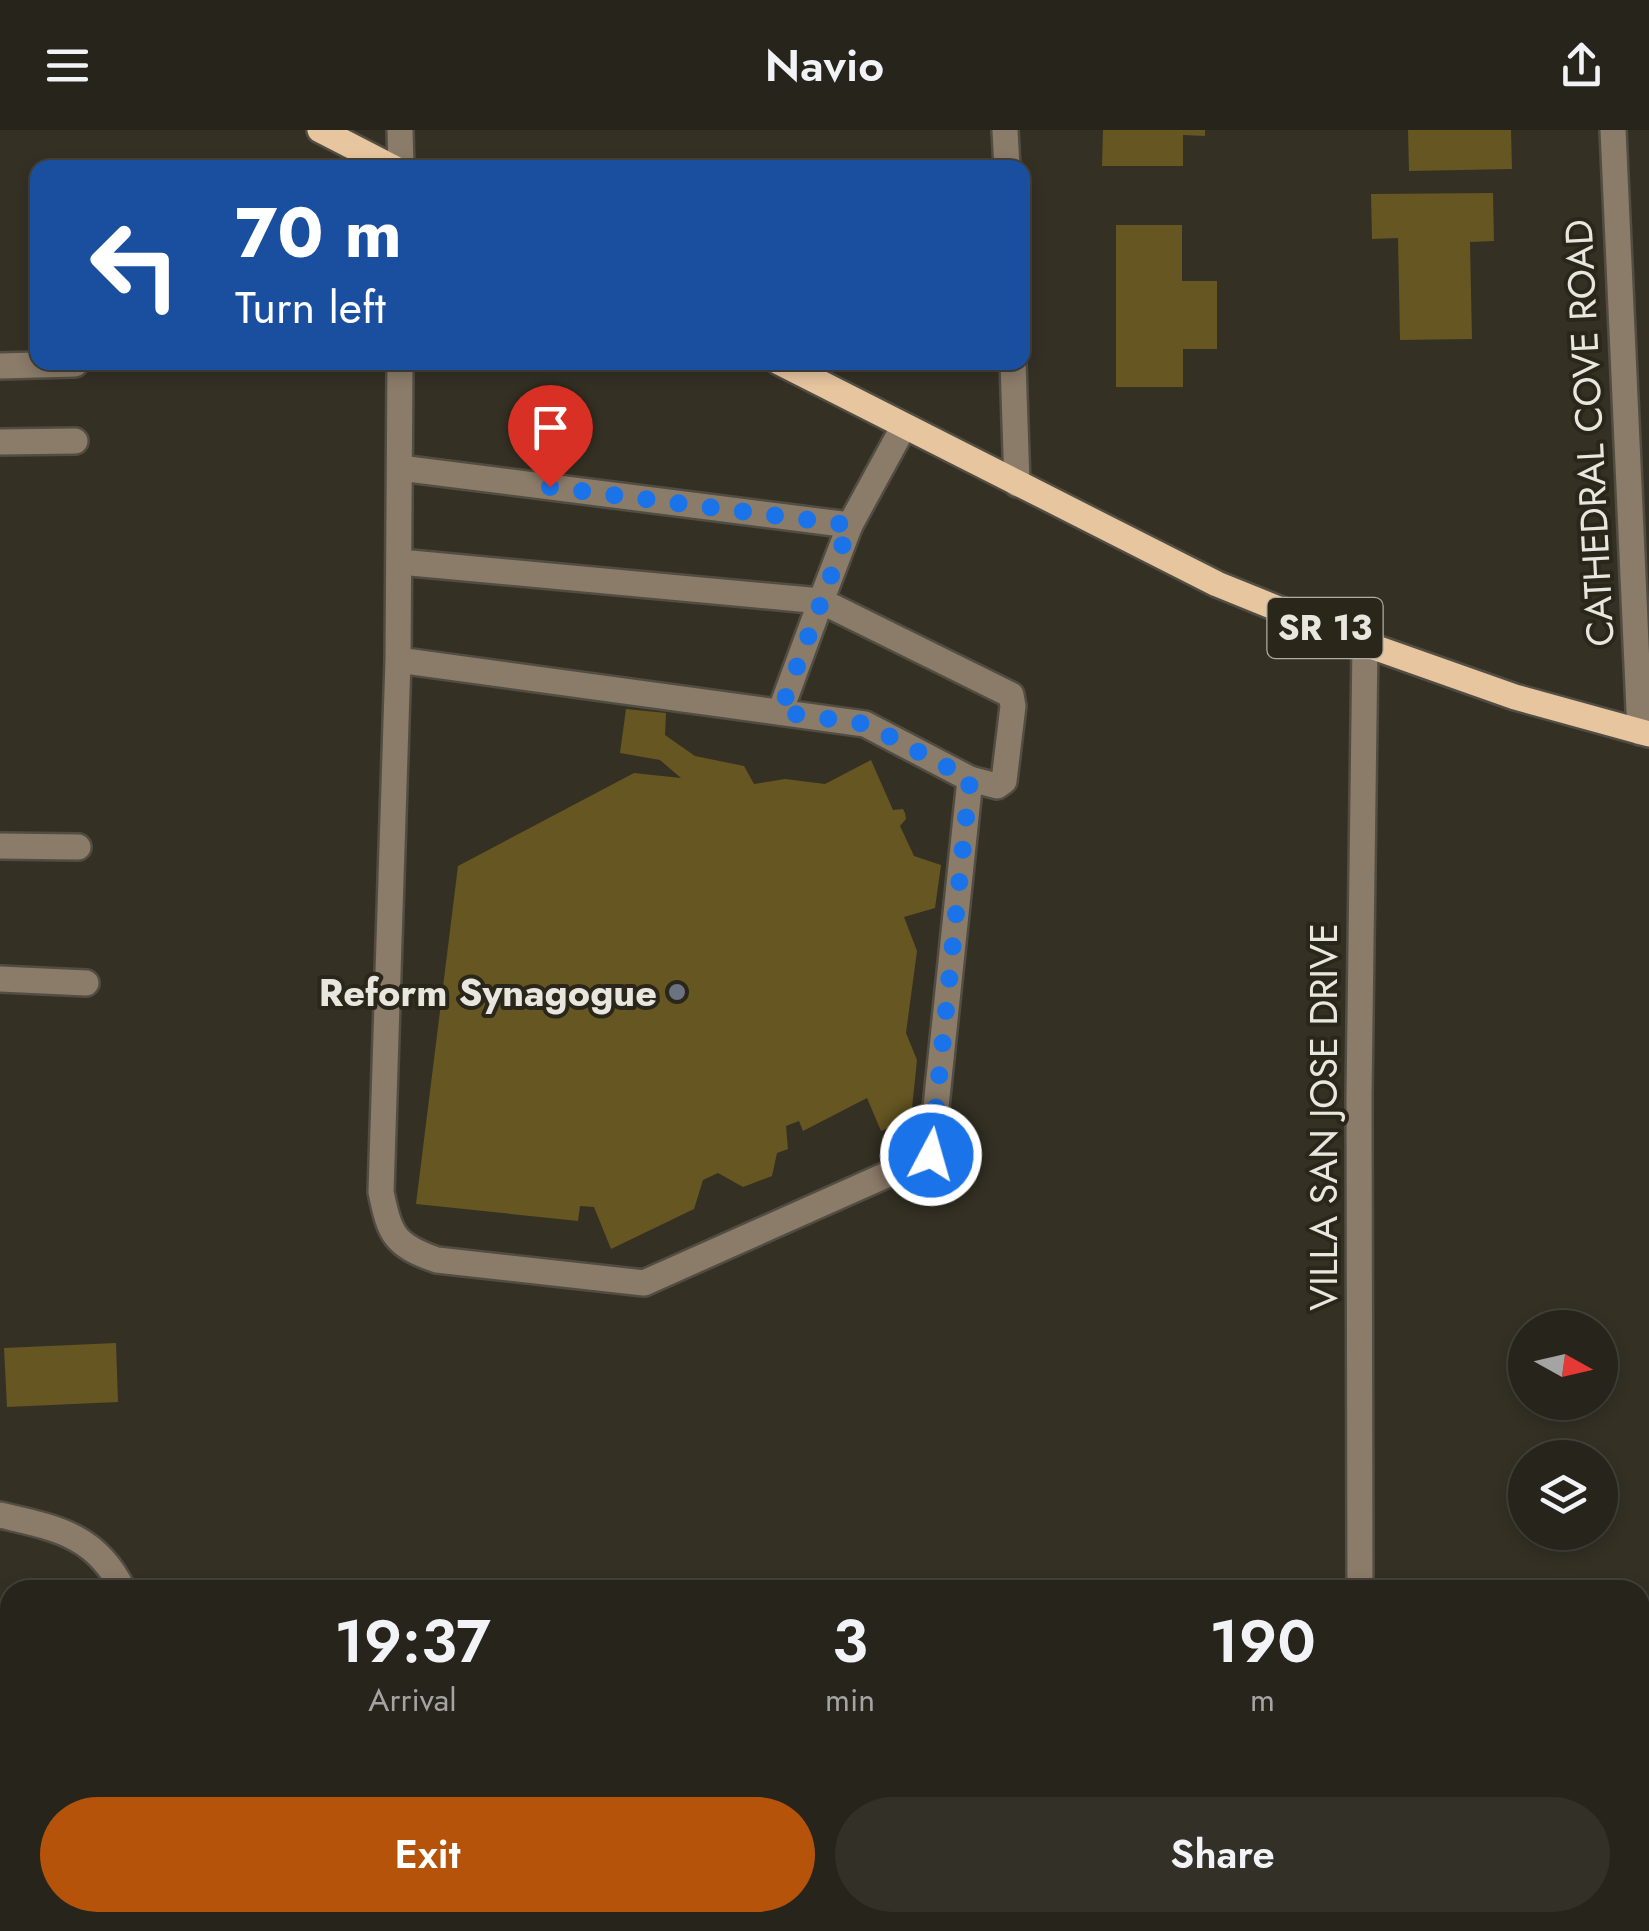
<!DOCTYPE html>
<html lang="en">
<head>
<meta charset="utf-8">
<style>
  :root { --surface:#27241b; --page:#333028; --text:#f1f3f6; --muted:#a4a4a3; --line:#43413a; --accent:#b45309 }
  body { margin:0; font-family:Jost,sans-serif; background:var(--page); color:var(--text); height:100vh; display:flex; flex-direction:column; font-size:38px; white-space:nowrap }
  * { box-sizing:border-box; margin:0 }
  p { font-size:32px; color:var(--muted) }
  .icon { flex:none; width:55px; height:55px; fill:none; stroke:currentColor; stroke-width:2; stroke-linecap:round; stroke-linejoin:round }
  .map { position:relative; flex:1; overflow:hidden }
  .panel { position:absolute; left:0px; top:1450px; width:1650px; height:352px; display:flex; flex-direction:column; background:var(--surface); border-radius:30px 30px 0 0; box-shadow:0 5px 15px #0003,0 0 0 2px var(--line) }
  .panel>* { flex:none }
  .banner { position:absolute; left:30px; top:30px; width:1000px; height:210px; border-radius:20px; box-shadow:0 5px 15px #0003,0 0 0 2px var(--line); background:#1a4fa0; color:#fff; overflow:hidden }
  .needle { width:65px; rotate:98deg }
  .fabs { position:absolute; left:1508px; top:1180px; display:grid; gap:20px }
  .fabs a { display:grid; place-items:center; width:110px; height:110px; border-radius:50%; background:var(--surface); box-shadow:0 5px 15px #0003,0 0 0 2px var(--line); font-size:50px }
  .pin { position:absolute; display:grid; place-items:center; width:85px; height:85px; color:#fff; margin:-102px -42px; border-radius:50% 50% 50% 0; rotate:-45deg; box-shadow:0 0 10px #0007 }
  .pin .icon { rotate:45deg }
  .me { position:absolute; width:110px; margin:-55px; rotate:6deg; stroke-linejoin:round; filter:drop-shadow(0 0 8px #0008) }
  .turn { display:flex; align-items:center; gap:35px; height:210px; padding:0 40px; font-size:45px }
  .turn .icon { width:130px; height:130px; stroke-width:2.5 }
  .turn b { display:block; font-size:70px; line-height:85px }
  .eta { display:flex; justify-content:space-evenly; align-items:center; height:170px; text-align:center }
  .eta b { font-size:60px; font-weight:600; line-height:70px }
  .primary-button { display:flex; gap:20px; margin-top:auto; padding:20px 40px }
  .primary-button a { flex:1; height:115px; border-radius:60px; background:var(--accent); color:#fff; font-size:40px; font-weight:600; line-height:115px; text-align:center }
  .primary-button a+a { background:var(--page); color:var(--text) }
  header { display:flex; justify-content:space-between; align-items:center; height:130px; padding:0 40px; background:var(--surface); font-size:45px; font-weight:600 }
  .map>svg:first-child { display:block }
  .building { fill:#665622 }
  .lines { fill:none; stroke-linecap:round; stroke-linejoin:round }
  .minor-casing { stroke:#514d42; stroke-width:30 }
  .major-casing { stroke:#514d42; stroke-width:30 }
  .minor { stroke:#8b7b69; stroke-width:25 }
  .major { stroke:#e6c59f; stroke-width:25 }
  .route { stroke:#1a73e8; stroke-width:18; stroke-dasharray:0 32.4 }
  .worship-dot { fill:#6b7280; stroke:#2a261a; stroke-width:4 }
  .labels { text-anchor:middle; dominant-baseline:central; stroke-width:8; stroke-linejoin:round; paint-order:stroke }
  .shield { fill:#2a261a; stroke:#afaca3; stroke-width:2.5 }
  .shield-label { font-size:35px; font-weight:bold; fill:#e8e6de }
  .street-label { font-size:38px; fill:#e8e6de; stroke:#2a261a }
  .poi-label { font-size:38px; font-weight:bold; fill:#e8e6de; stroke:#2a261a; text-anchor:end }
</style>
</head>
<body>
<header><svg class="icon" aria-label="menu" viewBox="0 0 24 24"><path d="M4 6h16M4 12h16M4 18h16"/></svg>Navio<svg class="icon" aria-label="share" viewBox="0 0 24 24"><path d="M12 15V3M7 8l5-5 5 5M5 13v7h14v-7"/></svg></header>
<div class="map">
<svg width="1649" height="1801" viewBox="0 0 1649 1801">
  <rect width="100%" height="100%" fill="#343024"/>
  <!-- building -->
  <g class="building">
    <polygon points="1103,0 1205,0 1205,6 1183,5 1183,36 1102,36"/>
    <polygon points="1408,0 1511,0 1512,39 1409,41"/>
    <polygon points="1493,63 1494,111 1470,112 1472,209 1400,210 1398,108 1372,109 1371,64"/>
    <polygon points="1116,95 1182,95 1182,151 1217,151 1217,219 1183,219 1183,257 1116,257"/>
    <polygon points="626,579 666,583 665,605 695,626 744,636 754,654 785,649 825,654 871,630 893,680 903,679 905,683 906,689 900,696 914,726 941,735 935,778 904,787 917,821 906,903 917,930 911,988 881,1001 867,968 803,1001 799,991 786,996 788,1019 777,1023 772,1046 743,1057 718,1043 703,1050 694,1079 611,1119 594,1077 580,1076 578,1091 416,1074 458,736 634,643 681,648 660,630 620,623"/>
    <polygon points="116,1213 118,1272 7,1277 4,1218"/>
    <polygon points="0,1493 10,1494 3,1556 0,1556"/>
  </g>
  <g class="lines">
    <defs>
      <g id="minor">
        <polyline points="400,0 401,38"/>
        <polyline points="1005,0 1007,38"/>
        <polyline points="1613,0 1640,602"/>
        <polyline points="1013,232 1017,354"/>
        <polyline points="0,236 75,234"/>
        <polyline points="0,312 75,311"/>
        <polyline points="400,338 850,395"/>
        <polyline points="400,432 821,471 850,395 904,296"/>
        <path d="M398 530 865 594 970 649 931 1025 644 1153 437 1130C394 1115 390 1105 381 1062L398 530 400 232"/>
        <polyline points="780,582 821,471 1011,565 1013,576 1004,651 997,656 970,649"/>
        <polyline points="0,716 78,717"/>
        <polyline points="0,849 86,853"/>
        <path d="M0 1385C55 1398 96 1404 123 1460"/>
        <polyline points="1360,1460 1359,966 1365,514"/>
        <polyline points="853,1792 888,1801"/>
        <polyline points="1360,1792 1360,1801"/>
        <polyline points="93,1801 94,1792"/>
      </g>
      <g id="major">
        <polyline points="320,0 394,38"/>
        <polyline points="779,232 1217,454 1365,514 1515,567 1649,604"/>
      </g>
    </defs>
    <!-- minor casing -->
    <use href="#minor" class="minor-casing"/>
    <!-- major casing -->
    <use href="#major" class="major-casing"/>
    <!-- minor -->
    <use href="#minor" class="minor"/>
    <!-- major -->
    <use href="#major" class="major"/>
  </g>
  <g class="lines">
    <!-- route -->
    <polyline class="route" points="550,357 850,395 780,582 866,594 970,649 931,1025"/>
  </g>
  <!-- markers -->
  <circle class="worship-dot" cx="677" cy="862" r="10"/>
  <g class="labels">
    <!-- shield labels -->
    <rect class="shield" x="1267.5" y="468" width="115" height="60" rx="8"/>
    <g class="shield-label">
      <text x="1325" y="498">SR 13</text>
    </g>
    <!-- street labels -->
    <g class="street-label">
      <text transform="translate(1589 303) rotate(-93)">CATHEDRAL COVE ROAD</text>
      <text transform="translate(1323 987) rotate(-90)">VILLA SAN JOSE DRIVE</text>
    </g>
    <!-- poi labels -->
    <g class="poi-label">
      <text x="657" y="862">Reform Synagogue</text>
    </g>
  </g>
</svg>
<div class="fabs">
<a><svg class="needle" viewBox="-14 -14 28 28"><path d="M0-13l5 13h-10z" fill="#e53935"/><path d="M0 13l5-13h-10z" fill="#a4a4a3"/></svg></a>
<a><svg class="icon" aria-label="layers" viewBox="0 0 24 24"><path d="M12 4l9 5-9 5-9-5zM3 14l9 5 9-5"/></svg></a>
</div>
<div class="pin" style="left:550px;top:357px;background:#d93025"><svg class="icon" aria-label="arrive" viewBox="0 0 24 24"><path d="M6 21V4h12l-3 4 3 4H6"/></svg></div>
<svg class="me" style="left:931px;top:1025px" viewBox="-20 -20 40 40"><circle r="17" fill="#1a73e8" stroke="#fff" stroke-width="3"/><path d="M0-11L8 9 0 5-8 9z" fill="#fff"/></svg>
<div class="banner">
<div class="turn"><svg class="icon" aria-label="left" viewBox="0 0 24 24"><path d="M17 20v-9H6M10 6l-5 5 5 5"/></svg><div><b>70 m</b>Turn left</div></div>
</div>
<section class="panel">
<div class="eta">
<div><b>19:37</b><p>Arrival</p></div>
<div><b>3</b><p>min</p></div>
<div><b>190</b><p>m</p></div>
</div>
<div class="primary-button"><a>Exit</a><a>Share</a></div>
</section>
</div>
</body>
</html>
